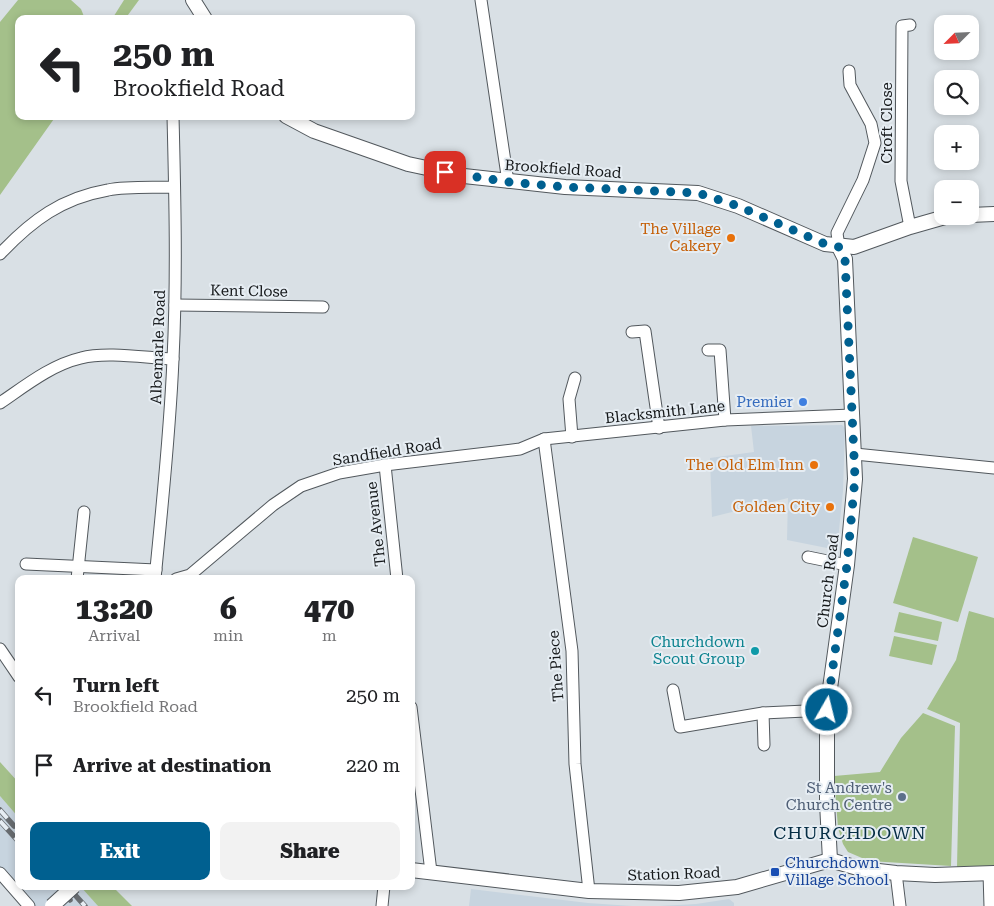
<!DOCTYPE html>
<html lang="en">
<head>
<meta charset="utf-8">
<style>
  :root { --surface:#fff; --page:#f2f2f2; --text:#202124; --muted:#757577; --accent:#006090 }
  body { margin:0; font-family:"Roboto Serif",serif; background:var(--page); color:var(--text); height:100vh; display:flex; flex-direction:column; font-size:19px; white-space:nowrap }
  * { box-sizing:border-box; margin:0 }
  p { font-size:16px; color:var(--muted) }
  .icon { flex:none; width:28px; height:28px; fill:none; stroke:currentColor; stroke-width:2; stroke-linecap:round; stroke-linejoin:round }
  .map { position:relative; flex:1; overflow:hidden }
  .side { position:absolute; left:15px; top:575px; width:400px; height:315px; display:flex; flex-direction:column; background:var(--surface); border-radius:10px; box-shadow:0 2px 8px #0003 }
  .side>* { flex:none }
  .banner { position:absolute; left:15px; top:15px; width:400px; height:105px; border-radius:10px; box-shadow:0 2px 8px #0003; background:#fff; color:var(--text); overflow:hidden }
  .needle { width:32px; rotate:246deg }
  .controls { position:absolute; left:934px; top:15px; display:grid; gap:10px }
  .controls a { display:grid; place-items:center; width:45px; height:45px; border-radius:10px; background:var(--surface); box-shadow:0 2px 8px #0003; font-size:25px }
  .pin { position:absolute; display:grid; place-items:center; width:42px; height:42px; color:#fff; margin:-21px; border-radius:10px; box-shadow:0 2px 8px #0006 }
  .me { position:absolute; width:55px; margin:-28px; rotate:8deg; stroke-linejoin:round; filter:drop-shadow(0 0 4px #0008) }
  .turn { display:flex; align-items:center; gap:18px; height:105px; padding:0 15px; font-size:22px }
  .turn .icon { width:65px; height:65px; stroke-width:2.5 }
  .turn b { display:block; font-size:35px; line-height:42px }
  .eta { display:flex; justify-content:space-evenly; align-items:center; height:85px; text-align:center }
  .eta b { font-size:30px; font-weight:800; line-height:35px }
  .button { display:flex; gap:10px; margin-top:auto; padding:10px 15px }
  .button a { flex:1; height:58px; border-radius:10px; background:var(--accent); color:#fff; font-size:20px; font-weight:800; line-height:58px; text-align:center }
  .button a+a { background:var(--page); color:var(--text) }
  ul { padding:0; list-style:none }
  li { display:flex; align-items:center; gap:15px; height:70px; padding:0 15px }
  li div { flex:1 }
  li b { display:block; font-size:19px }
  li em { font-style:normal }
  .map>svg:first-child { display:block }
  .built { fill:#c7d4df }
  .green { fill:#a4c08a }
  .lines { fill:none; stroke-linecap:round; stroke-linejoin:round }
  .minor-casing { stroke:#52585d; stroke-width:13 }
  .tertiary-casing { stroke:#52585d; stroke-width:16 }
  .minor { stroke:#fff; stroke-width:11 }
  .tertiary { stroke:#fff; stroke-width:14 }
  .rail-casing { stroke:#696d71; stroke-width:5.5 }
  .rail { stroke:#e6edf3; stroke-width:4; stroke-dasharray:11; stroke-linecap:butt }
  .tertiary-bridge-casing { stroke:#52585d; stroke-width:16; stroke-linecap:butt }
  .tertiary-bridge { stroke:#fff; stroke-width:14 }
  .route { stroke:#006090; stroke-width:9; stroke-dasharray:0 16.2 }
  .food-dot { fill:#e8710a; stroke:#e6edf3; stroke-width:2 }
  .shop-dot { fill:#3f7fe0; stroke:#e6edf3; stroke-width:2 }
  .culture-dot { fill:#0f9aa8; stroke:#e6edf3; stroke-width:2 }
  .service-dot { fill:#5c6f8a; stroke:#e6edf3; stroke-width:2 }
  .transit-dot { fill:#1a4fb4; stroke:#e6edf3; stroke-width:2 }
  .labels { text-anchor:middle; dominant-baseline:central; stroke-width:4; stroke-linejoin:round; paint-order:stroke }
  .street-label { font-size:15px; fill:#15181a; stroke:#e6edf3 }
  .food-label { font-size:15px; fill:#c56008; stroke:#e6edf3; text-anchor:end }
  .shop-label { font-size:15px; fill:#366cbe; stroke:#e6edf3; text-anchor:end }
  .culture-label { font-size:15px; fill:#0d838f; stroke:#e6edf3; text-anchor:end }
  .service-label { font-size:15px; fill:#4e5e75; stroke:#e6edf3; text-anchor:end }
  .transit-label { font-size:15px; fill:#164399; stroke:#e6edf3; text-anchor:start }
  .quarter-label { font-size:18px; letter-spacing:1px; fill:#052d44; stroke:#e6edf3 }
</style>
</head>
<body>
<div class="map">
<svg width="994" height="906" viewBox="0 0 994 906">
  <rect width="100%" height="100%" fill="#d9e0e5"/>
  <!-- built -->
  <g class="built">
    <polygon points="842,425 845,428 843,491 837,550 787,540 788,498 712,517 710,458 754,452 751,426"/>
    <polygon points="0,796 19,818 19,886 80,886 98,906 29,906 0,873"/>
    <polygon points="471,889 588,903 632,906 469,906"/>
    <polygon points="729,899 734,903 734,906 659,906 696,904"/>
  </g>
  <!-- green -->
  <g class="green">
    <polygon points="18,0 71,0 81,9 85,19 19,19 19,116 56,116 0,195 0,22"/>
    <polygon points="124,0 139,0 125,19 112,19"/>
    <polygon points="913,537 978,557 958,622 893,603"/>
    <polygon points="969,611 994,618 994,869 957,867 960,723 927,709 956,660"/>
    <polygon points="899,612 942,622 938,641 894,632"/>
    <polygon points="894,636 937,645 932,665 889,656"/>
    <polygon points="923,713 955,726 951,866 869,861 848,852 843,844 838,828 834,776 880,772 901,738"/>
    <polygon points="0,762 19,783 19,818 0,796"/>
    <polygon points="80,886 112,886 132,906 98,906"/>
  </g>
  <g class="lines">
    <defs>
      <g id="minor">
        <polyline points="481,0 508,182"/>
        <polyline points="910,227 901,181 902,26 910,25"/>
        <polyline points="839,247 837,233 863,180 875,143 871,124 850,85 849,71"/>
        <path d="M0 254C32 220 62 198 108 190 128 186 154 188 174 187"/>
        <polyline points="175,305 323,307"/>
        <polyline points="632,332 645,331 659,428"/>
        <polyline points="708,350 720,350 725,420"/>
        <path d="M0 403C25 386 51 365 81 358 106 351 147 358 173 359"/>
        <polyline points="572,437 569,399 575,378"/>
        <polyline points="544,439 572,651 575,764 589,891"/>
        <polyline points="855,454 994,468"/>
        <polyline points="385,465 397,579"/>
        <polyline points="808,557 847,565"/>
        <polyline points="26,564 156,570"/>
        <polyline points="77,579 84,512"/>
        <path d="M155 579C162 506 170 433 173 359 177 278 175 197 173 116"/>
        <polyline points="176,579 190,575 273,505 301,486 339,473 385,465 520,449 544,439 725,420 852,415"/>
        <polyline points="0,649 19,677"/>
        <polyline points="673,690 680,727 763,713 827,710"/>
        <polyline points="411,707 431,872"/>
        <polyline points="763,713 764,745"/>
        <polyline points="0,873 29,906"/>
        <polyline points="896,873 900,906"/>
        <polyline points="989,873 990,906"/>
        <polyline points="382,906 384,886"/>
      </g>
      <g id="tertiary">
        <polyline points="193,0 205,19"/>
        <polyline points="286,116 314,131 408,164 464,176 565,187 698,193 738,206 825,244 854,247 910,227 945,217 955,216"/>
        <polyline points="970,215 994,214"/>
        <polyline points="830,860 827,803 827,710 847,565 855,479 845,259 839,247"/>
        <polyline points="411,870 589,891 679,893 737,887 830,860 861,869 896,873 935,875 994,873"/>
      </g>
    </defs>
    <!-- minor casing -->
    <use href="#minor" class="minor-casing"/>
    <!-- tertiary casing -->
    <use href="#tertiary" class="tertiary-casing"/>
    <!-- minor -->
    <use href="#minor" class="minor"/>
    <!-- tertiary -->
    <use href="#tertiary" class="tertiary"/>
    <defs>
      <g id="rail">
        <polyline points="0,810 14,826"/>
        <polyline points="0,821 19,842"/>
        <polyline points="58,886 70,900"/>
        <polyline points="67,886 85,906"/>
      </g>
    </defs>
    <!-- rail casing -->
    <use href="#rail" class="rail-casing"/>
    <!-- rail -->
    <use href="#rail" class="rail"/>
    <defs>
      <polyline id="tertiary-bridge" points="52,906 74,886"/>
    </defs>
    <!-- tertiary-bridge casing -->
    <use href="#tertiary-bridge" class="tertiary-bridge-casing"/>
    <!-- tertiary-bridge -->
    <use href="#tertiary-bridge" class="tertiary-bridge"/>
  </g>
  <g class="lines">
    <!-- route -->
    <polyline class="route" points="445,172 508,182 565,187 698,193 738,206 825,244 839,247 845,259 855,478 847,565 827,710"/>
  </g>
  <!-- markers -->
  <g class="food-dot">
    <circle cx="731" cy="238" r="5"/>
    <circle cx="814" cy="465" r="5"/>
    <circle cx="830" cy="507" r="5"/>
  </g>
  <circle class="shop-dot" cx="803" cy="402" r="5"/>
  <circle class="culture-dot" cx="755" cy="651" r="5"/>
  <circle class="service-dot" cx="902" cy="797" r="5"/>
  <rect class="transit-dot" x="770" y="867" width="10" height="10" rx="2.5"/>
  <g class="labels">
    <!-- street labels -->
    <g class="street-label">
      <text transform="translate(887 123) rotate(-90)">Croft Close</text>
      <text transform="translate(563 169) rotate(4)">Brookfield Road</text>
      <text transform="translate(249 291) rotate(1)">Kent Close</text>
      <text transform="translate(158 347) rotate(-88)">Albemarle Road</text>
      <text transform="translate(665 412) rotate(-6)">Blacksmith Lane</text>
      <text transform="translate(387 452) rotate(-9)">Sandfield Road</text>
      <text transform="translate(376 524) rotate(-96)">The Avenue</text>
      <text transform="translate(828 581) rotate(-83)">Church Road</text>
      <text transform="translate(556 666) rotate(-94)">The Piece</text>
      <text transform="translate(674 874) rotate(-2)">Station Road</text>
    </g>
    <!-- food labels -->
    <g class="food-label">
      <text x="721" y="229">The Village<tspan x="721" dy="17">Cakery</tspan></text>
      <text x="804" y="465">The Old Elm Inn</text>
      <text x="820" y="507">Golden City</text>
    </g>
    <!-- shop labels -->
    <g class="shop-label">
      <text x="793" y="402">Premier</text>
    </g>
    <!-- culture labels -->
    <g class="culture-label">
      <text x="745" y="642">Churchdown<tspan x="745" dy="17">Scout Group</tspan></text>
    </g>
    <!-- service labels -->
    <g class="service-label">
      <text x="892" y="788">St Andrew's<tspan x="892" dy="17">Church Centre</tspan></text>
    </g>
    <!-- transit labels -->
    <g class="transit-label">
      <text x="785" y="863">Churchdown<tspan x="785" dy="17">Village School</tspan></text>
    </g>
    <!-- quarter labels -->
    <g class="quarter-label">
      <text x="850" y="832">CHURCHDOWN</text>
    </g>
  </g>
</svg>
<div class="controls">
<a><svg class="needle" viewBox="-14 -14 28 28"><path d="M0-13l5 13h-10z" fill="#e53935"/><path d="M0 13l5-13h-10z" fill="#757577"/></svg></a>
<a><svg class="icon" aria-label="search" viewBox="0 0 24 24"><circle cx="10" cy="10" r="6"/><path d="M15 15l6 6"/></svg></a>
<a>+</a>
<a>−</a>
</div>
<div class="pin" style="left:445px;top:172px;background:#d93025"><svg class="icon" aria-label="arrive" viewBox="0 0 24 24"><path d="M6 21V4h12l-3 4 3 4H6"/></svg></div>
<svg class="me" style="left:827px;top:710px" viewBox="-20 -20 40 40"><circle r="17" fill="#006090" stroke="#fff" stroke-width="3"/><path d="M0-11L8 9 0 5-8 9z" fill="#fff"/></svg>
<div class="banner">
<div class="turn"><svg class="icon" aria-label="left" viewBox="0 0 24 24"><path d="M17 20v-9H6M10 6l-5 5 5 5"/></svg><div><b>250 m</b>Brookfield Road</div></div>
</div>
<section class="side">
<div class="eta">
<div><b>13:20</b><p>Arrival</p></div>
<div><b>6</b><p>min</p></div>
<div><b>470</b><p>m</p></div>
</div>
<ul>
<li><svg class="icon" aria-label="left" viewBox="0 0 24 24"><path d="M17 20v-9H6M10 6l-5 5 5 5"/></svg><div><b>Turn left</b><p>Brookfield Road</p></div><em>250 m</em></li>
<li><svg class="icon" aria-label="arrive" viewBox="0 0 24 24"><path d="M6 21V4h12l-3 4 3 4H6"/></svg><div><b>Arrive at destination</b></div><em>220 m</em></li>
</ul>
<div class="button"><a>Exit</a><a>Share</a></div>
</section>
</div>
</body>
</html>
